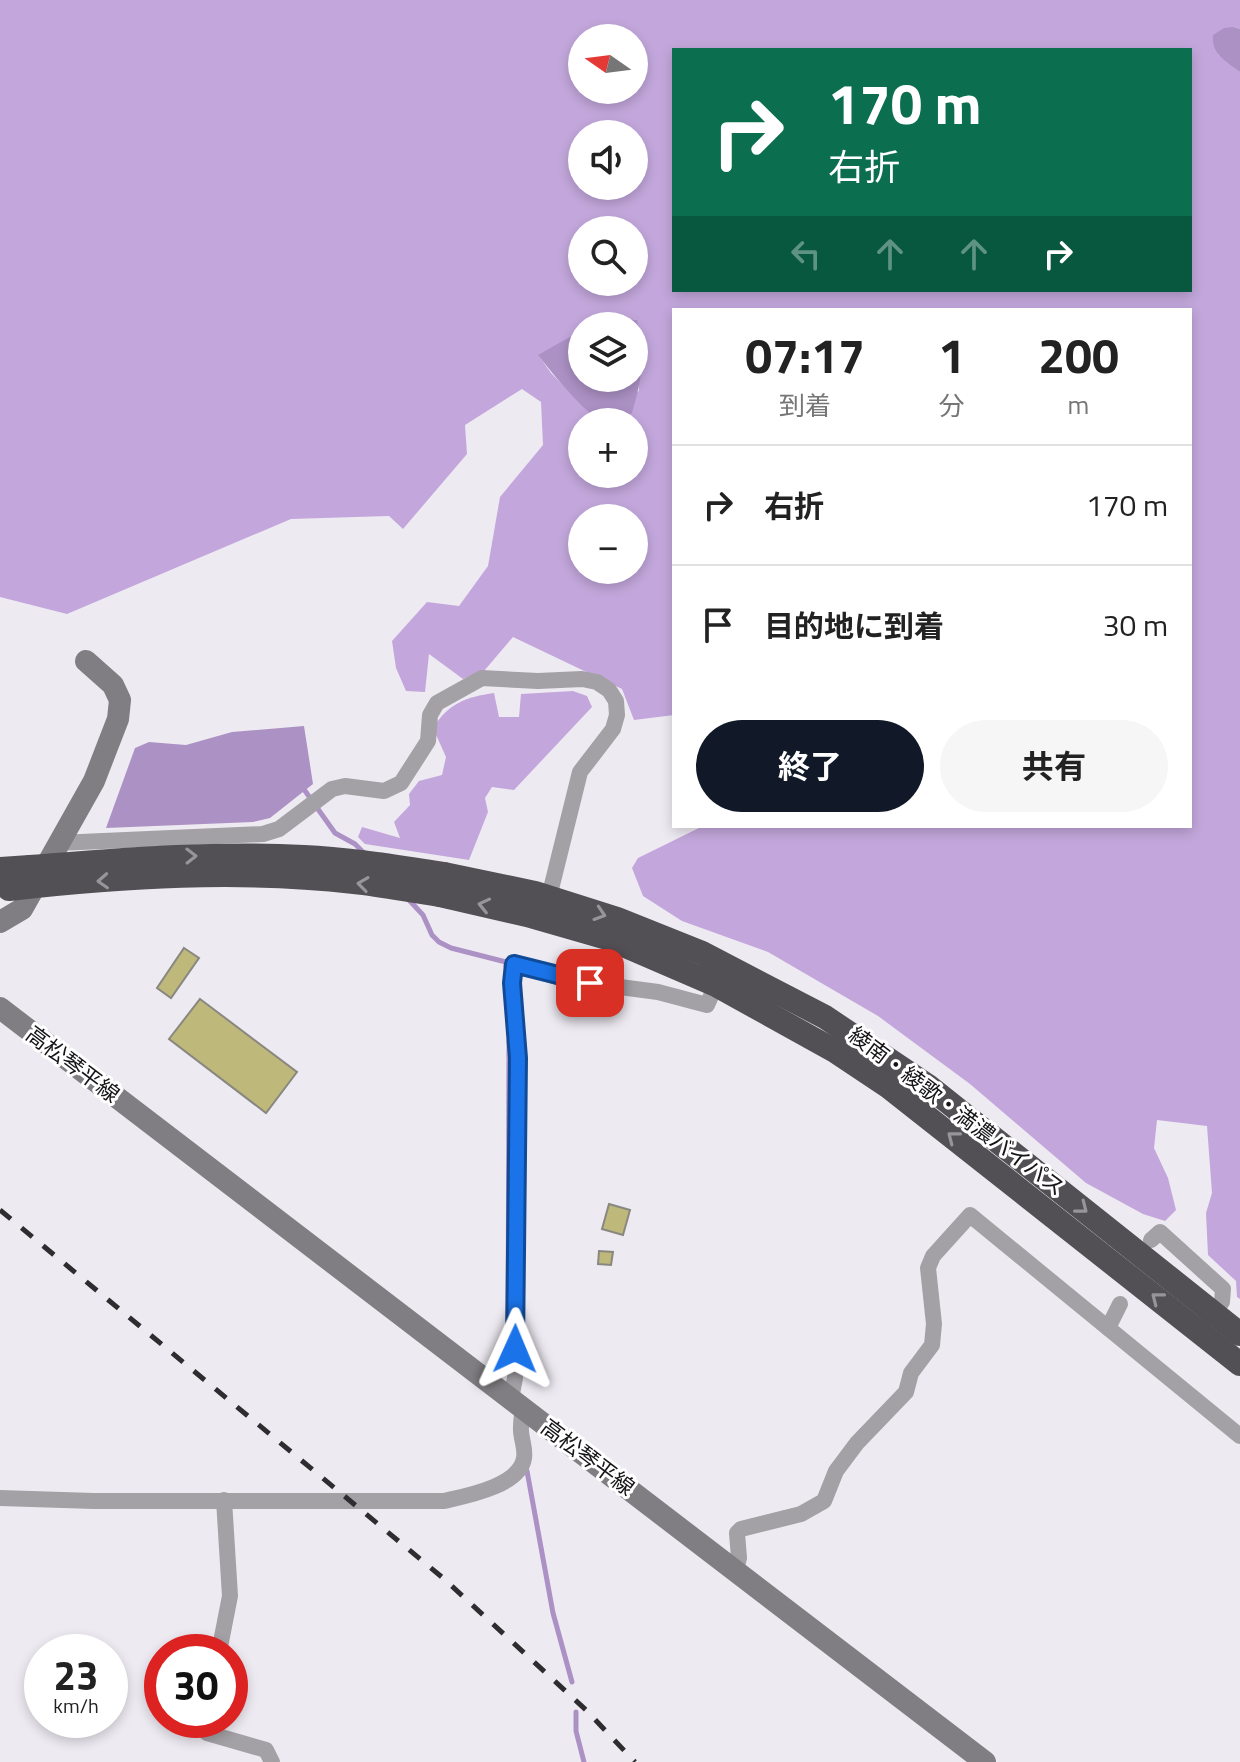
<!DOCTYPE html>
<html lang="ja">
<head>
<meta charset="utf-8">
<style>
  :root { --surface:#fff; --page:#f6f6f6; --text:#222; --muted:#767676; --line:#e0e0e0; --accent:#111827 }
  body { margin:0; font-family:"Titillium Web","Noto Sans JP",sans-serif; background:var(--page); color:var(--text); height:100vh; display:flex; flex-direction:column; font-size:30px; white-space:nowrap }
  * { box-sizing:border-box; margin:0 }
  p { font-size:26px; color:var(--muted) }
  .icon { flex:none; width:44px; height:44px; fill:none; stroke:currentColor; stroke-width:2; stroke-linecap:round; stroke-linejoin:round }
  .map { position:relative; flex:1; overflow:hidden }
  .details { position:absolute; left:672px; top:308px; width:520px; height:520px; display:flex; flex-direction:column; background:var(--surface); border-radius:0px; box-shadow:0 4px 12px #0003 }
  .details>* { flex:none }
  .hud { position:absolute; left:672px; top:48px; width:520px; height:244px; border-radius:0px; box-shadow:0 4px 12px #0003; background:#0b6e4f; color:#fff; overflow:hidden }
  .needle { width:52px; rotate:284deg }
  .controls { position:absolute; left:568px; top:24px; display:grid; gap:16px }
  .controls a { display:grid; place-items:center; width:80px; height:80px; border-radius:50%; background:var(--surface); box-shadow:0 4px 12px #0003; font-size:40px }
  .speed { position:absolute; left:24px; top:1634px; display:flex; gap:16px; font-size:40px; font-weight:700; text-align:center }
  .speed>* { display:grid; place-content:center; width:104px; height:104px; border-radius:50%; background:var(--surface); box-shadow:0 4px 12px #0003; line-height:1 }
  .speed small { font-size:20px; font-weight:400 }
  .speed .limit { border:12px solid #d22; background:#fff; color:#111 }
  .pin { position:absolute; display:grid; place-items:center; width:68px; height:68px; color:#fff; margin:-34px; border-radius:16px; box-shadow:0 4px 12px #0006 }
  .me { position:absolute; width:88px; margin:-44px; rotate:1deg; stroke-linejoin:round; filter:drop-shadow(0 0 6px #0008) }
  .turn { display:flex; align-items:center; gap:28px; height:168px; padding:0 24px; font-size:36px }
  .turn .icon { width:104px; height:104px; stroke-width:2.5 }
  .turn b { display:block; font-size:56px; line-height:68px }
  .lanes { display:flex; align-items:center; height:76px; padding:0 24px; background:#0003; justify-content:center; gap:40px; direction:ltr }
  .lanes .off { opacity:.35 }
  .eta { display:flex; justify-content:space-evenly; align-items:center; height:136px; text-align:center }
  .eta b { font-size:48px; font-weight:700; line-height:56px }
  .cta { display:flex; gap:16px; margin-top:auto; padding:16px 24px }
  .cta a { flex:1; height:92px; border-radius:48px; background:var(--accent); color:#fff; font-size:32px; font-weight:700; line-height:92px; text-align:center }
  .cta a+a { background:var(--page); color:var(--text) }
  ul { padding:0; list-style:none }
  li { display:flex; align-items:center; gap:24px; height:120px; padding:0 24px; border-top:2px solid var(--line) }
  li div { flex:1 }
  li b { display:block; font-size:30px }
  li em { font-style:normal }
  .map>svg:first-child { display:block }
  .forest { fill:#c3a7dc; fill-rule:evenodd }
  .water { fill:#ac91c5 }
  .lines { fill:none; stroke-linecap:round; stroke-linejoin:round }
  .stream { stroke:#ac91c5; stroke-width:5 }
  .building { fill:#beb87b; stroke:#888881; stroke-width:2 }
  .street { stroke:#a3a1a5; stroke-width:16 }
  .secondary { stroke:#807e82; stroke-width:22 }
  .highway { stroke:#524f55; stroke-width:24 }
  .rail { stroke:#2e2c2f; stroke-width:5; stroke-dasharray:14 14; stroke-linecap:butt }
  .highway-bridge { stroke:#524f55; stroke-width:24 }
  .oneway { stroke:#979599 }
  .route-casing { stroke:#114b97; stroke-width:20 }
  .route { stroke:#1a73e8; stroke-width:14 }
  .labels { text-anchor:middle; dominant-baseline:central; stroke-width:6; stroke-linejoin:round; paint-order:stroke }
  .street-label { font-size:22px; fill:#161417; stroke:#fff }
</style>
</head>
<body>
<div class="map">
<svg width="1240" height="1762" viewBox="0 0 1240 1762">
  <rect width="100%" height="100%" fill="#eeeaf2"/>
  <!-- forest -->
  <g class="forest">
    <path d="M0 0H1240V29L1234 27 1218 54 1240 72V1299L1237 1297 1236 1281 1208 1255 1206 1213 1212 1193 1207 1126 1157 1120 1154 1148 1168 1178 1176 1210 1165 1221 1143 1214 1086 1183 970 1084 878 1016 768 952 682 921 643 896 632 868 638 858 703 826H1190V310H674V715L634 720 622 689 513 637 484 671 463 679 429 654 425 692 406 691 396 668 392 641 427 602 459 606 488 566 500 497 543 445 541 402 522 389 465 425 467 454 403 529 389 516 291 519 67 614 0 597ZM582 38H634V90H582ZM674 50H1190V290H674ZM582 134H634V186H582ZM582 230H634V282H582ZM610 315 637 320 639 391 594 417 551 373 539 356 582 330V326H590ZM582 422H634V474H582ZM582 518H634V570H582Z"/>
    <path d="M573 691 587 696 592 707 514 790 492 787 485 798 488 812 469 860 365 844 358 837 362 827 400 838 394 822 410 805 409 794 419 781 442 775 446 757 433 728C449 703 466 697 494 693L499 717H519L521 694Z"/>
  </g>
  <!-- water -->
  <g class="water">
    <path d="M1234 27 1240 29V72C1226 61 1211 54 1213 35L1224 28Z"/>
    <path d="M610 315 637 320C645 357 643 376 632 413 623 418 612 422 602 420 586 416 549 369 538 355L582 330V378H634V326H590Z"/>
    <polygon points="304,726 313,784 270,818 253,822 106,828 135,748 149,742 186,745 232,732"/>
  </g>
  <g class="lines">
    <!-- stream -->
    <g class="stream">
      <polyline points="303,788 335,833 355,844 364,853"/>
      <polyline points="409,900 423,915 432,935 439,942 451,948 506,962 506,966"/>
      <polyline points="508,1354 509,1040"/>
      <polyline points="527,1471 553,1613 572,1682"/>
      <polyline points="576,1712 576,1731 584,1762"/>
    </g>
  </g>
  <!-- building -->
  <g class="building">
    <polygon points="184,948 199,958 171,998 157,988"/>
    <polygon points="200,999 297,1072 266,1113 169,1039"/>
    <polygon points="609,1204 630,1210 623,1235 602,1229"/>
    <polygon points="599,1251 613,1252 611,1265 598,1264"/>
  </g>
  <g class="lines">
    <!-- street -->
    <g class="street">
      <polyline points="58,843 263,834 279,829 332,789 345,786 384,791 401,783 428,741 430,715 437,703 482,678 538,681 582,679 597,682 609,690 616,701 617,715 613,729 580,772 549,897"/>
      <polyline points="1151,1240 1160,1232 1223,1289 1222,1302 1207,1320"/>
      <polyline points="1108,1328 1120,1304"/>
      <polyline points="511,1399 515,1378 518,1058 512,983 514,964 567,980 658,992 707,1005 716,985"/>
      <path d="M0 1498 94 1501H444C466 1496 520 1486 524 1458 526 1448 520 1437 521 1427 521 1420 522 1414 523 1408"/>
      <polyline points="736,1570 739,1558 737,1533 741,1529 801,1514 824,1501 836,1471 857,1443 906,1392 911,1373 932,1345 934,1324 928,1268 933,1256 970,1215 1240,1436"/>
      <polyline points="219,1652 230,1596 224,1500"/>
      <polyline points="206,1720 207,1733 266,1750 272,1762"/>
    </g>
    <!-- secondary -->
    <g class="secondary">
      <polyline points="0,922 22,909 94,781 118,719 120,700 113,685 86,661"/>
      <polyline points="0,1008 985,1762"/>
    </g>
    <!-- highway -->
    <g class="highway">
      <polyline points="0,869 30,867"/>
      <polyline points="444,874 535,893 617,919 702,953 825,1017 928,1086 1240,1334"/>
      <polyline points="440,895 527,915 607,938 716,985 835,1051 889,1087 1240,1364"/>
    </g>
    <!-- rail -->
    <polyline class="rail" points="0,1210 443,1578 586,1710 635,1762"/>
    <!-- highway-bridge -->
    <g class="highway-bridge">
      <path d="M30 867C121 860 212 852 304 857 351 859 397 867 444 874"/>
      <path d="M9 889C123 876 240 869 354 882 383 885 411 891 440 895"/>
    </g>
  </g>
  <!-- one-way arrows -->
  <defs><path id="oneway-chevron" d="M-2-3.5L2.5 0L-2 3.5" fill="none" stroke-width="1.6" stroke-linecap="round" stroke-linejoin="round" transform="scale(2)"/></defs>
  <g class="oneway">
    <use href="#oneway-chevron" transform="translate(191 856) rotate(-1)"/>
    <use href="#oneway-chevron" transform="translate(103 881) rotate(177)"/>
    <use href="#oneway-chevron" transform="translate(363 884) rotate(-172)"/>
    <use href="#oneway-chevron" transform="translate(484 905) rotate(-167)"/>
    <use href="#oneway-chevron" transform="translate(600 914) rotate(18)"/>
    <use href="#oneway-chevron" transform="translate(953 1137) rotate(-142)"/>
    <use href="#oneway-chevron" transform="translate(1082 1208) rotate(38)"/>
    <use href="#oneway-chevron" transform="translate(1157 1298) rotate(-142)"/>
  </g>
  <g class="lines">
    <defs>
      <polyline id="route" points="515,1349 518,1058 512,983 514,964 590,983"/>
    </defs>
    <!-- route casing -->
    <use href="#route" class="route-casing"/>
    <!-- route -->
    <use href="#route" class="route"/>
  </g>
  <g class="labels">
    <!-- street labels -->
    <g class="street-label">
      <text transform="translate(73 1064) rotate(37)">高松琴平線</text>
      <text transform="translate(957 1111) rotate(37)">綾南・綾歌・満濃バイパス</text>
      <text transform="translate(588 1457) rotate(37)">高松琴平線</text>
    </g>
  </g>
</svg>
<div class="controls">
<a><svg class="needle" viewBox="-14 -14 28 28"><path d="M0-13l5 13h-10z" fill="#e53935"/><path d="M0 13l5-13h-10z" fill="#767676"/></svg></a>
<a><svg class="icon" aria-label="sound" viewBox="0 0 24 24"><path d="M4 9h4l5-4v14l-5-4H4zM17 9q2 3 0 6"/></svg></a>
<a><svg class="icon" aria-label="search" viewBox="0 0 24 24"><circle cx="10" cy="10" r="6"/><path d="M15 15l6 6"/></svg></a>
<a><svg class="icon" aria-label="layers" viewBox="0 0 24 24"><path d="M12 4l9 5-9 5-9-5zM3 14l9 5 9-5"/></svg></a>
<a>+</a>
<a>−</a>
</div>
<div class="speed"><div>23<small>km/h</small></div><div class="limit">30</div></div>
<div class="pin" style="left:590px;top:983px;background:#d93025"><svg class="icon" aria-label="arrive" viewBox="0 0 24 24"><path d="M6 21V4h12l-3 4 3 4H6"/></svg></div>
<svg class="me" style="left:515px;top:1349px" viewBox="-20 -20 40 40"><path d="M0-17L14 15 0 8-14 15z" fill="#1a73e8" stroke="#fff" stroke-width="4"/></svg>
<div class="hud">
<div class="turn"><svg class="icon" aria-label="right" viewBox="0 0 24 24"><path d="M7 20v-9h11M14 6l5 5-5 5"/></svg><div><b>170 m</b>右折</div></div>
<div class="lanes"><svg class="icon off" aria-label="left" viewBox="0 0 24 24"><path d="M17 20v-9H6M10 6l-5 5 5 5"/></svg><svg class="icon off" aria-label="ahead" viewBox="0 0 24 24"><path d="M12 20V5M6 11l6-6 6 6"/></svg><svg class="icon off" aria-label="ahead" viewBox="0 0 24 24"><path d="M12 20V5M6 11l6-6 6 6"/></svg><svg class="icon" aria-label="right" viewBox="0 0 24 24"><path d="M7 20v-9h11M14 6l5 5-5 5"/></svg></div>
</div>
<section class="details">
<div class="eta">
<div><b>07:17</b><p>到着</p></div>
<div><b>1</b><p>分</p></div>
<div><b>200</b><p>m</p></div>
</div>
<ul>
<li><svg class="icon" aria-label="right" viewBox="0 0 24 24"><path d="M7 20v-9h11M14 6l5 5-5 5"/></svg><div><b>右折</b></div><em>170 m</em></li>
<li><svg class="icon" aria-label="arrive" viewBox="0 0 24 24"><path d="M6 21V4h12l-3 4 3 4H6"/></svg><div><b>目的地に到着</b></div><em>30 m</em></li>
</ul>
<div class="cta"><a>終了</a><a>共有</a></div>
</section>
</div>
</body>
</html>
